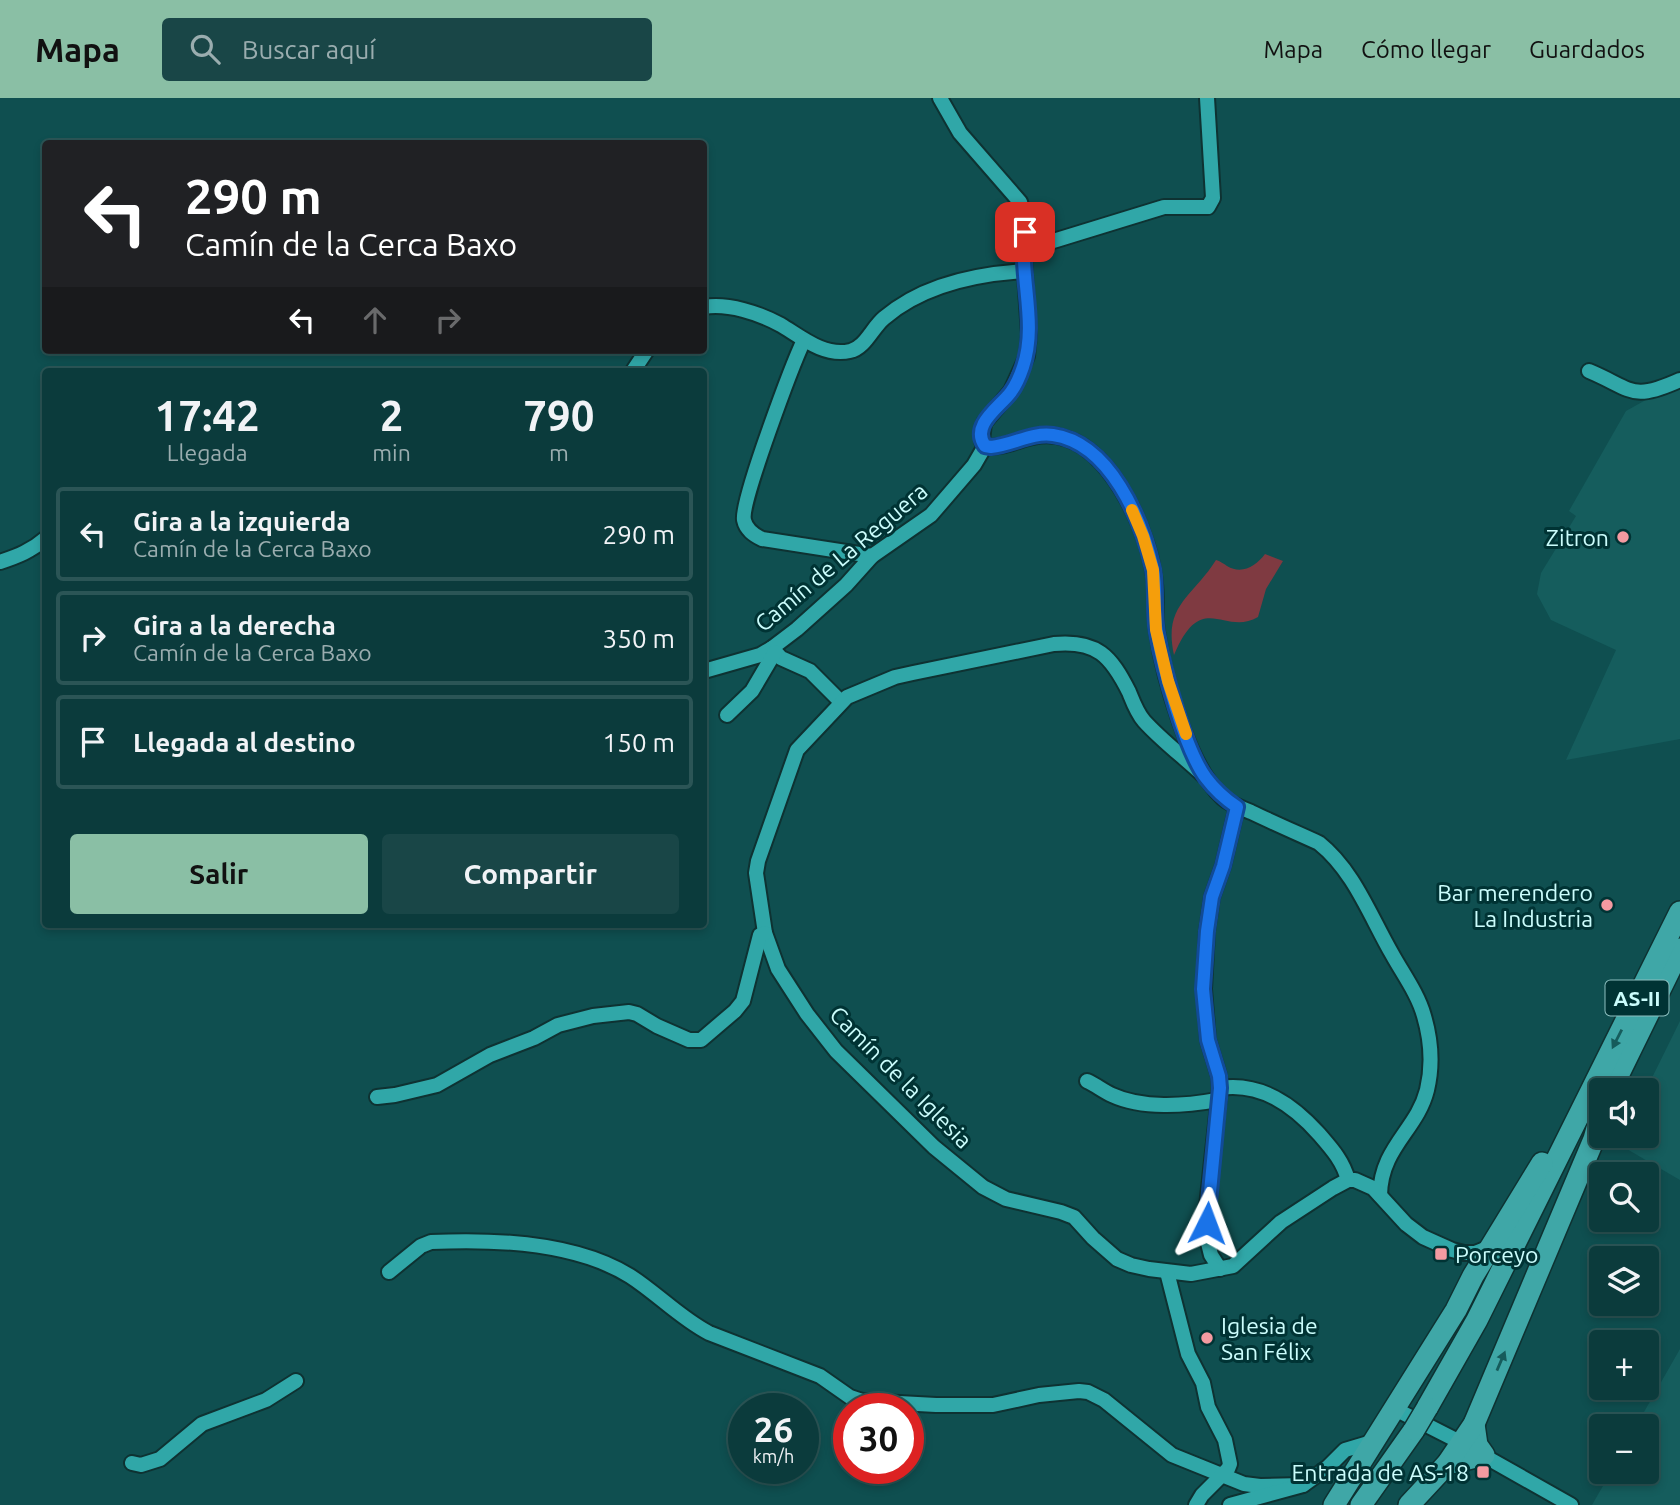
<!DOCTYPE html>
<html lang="es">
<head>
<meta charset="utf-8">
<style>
  :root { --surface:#0b3b3c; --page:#194647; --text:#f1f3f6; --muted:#9aadaf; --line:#2b5556; --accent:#8abfa5 }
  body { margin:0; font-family:Ubuntu,sans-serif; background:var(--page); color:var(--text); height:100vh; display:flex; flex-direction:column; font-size:26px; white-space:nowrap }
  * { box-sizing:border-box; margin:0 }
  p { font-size:23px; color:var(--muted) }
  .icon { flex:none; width:38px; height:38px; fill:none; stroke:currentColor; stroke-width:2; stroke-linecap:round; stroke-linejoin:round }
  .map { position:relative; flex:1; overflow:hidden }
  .side { position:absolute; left:42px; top:270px; width:665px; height:560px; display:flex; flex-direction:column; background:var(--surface); border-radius:7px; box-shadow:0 4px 10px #0003,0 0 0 2px var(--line) }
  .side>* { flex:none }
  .hud { position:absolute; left:42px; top:42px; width:665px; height:214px; border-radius:7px; box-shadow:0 4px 10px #0003,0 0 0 2px var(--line); background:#202124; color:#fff; overflow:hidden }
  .tools { position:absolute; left:1589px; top:980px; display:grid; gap:14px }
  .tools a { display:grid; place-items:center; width:70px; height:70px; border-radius:7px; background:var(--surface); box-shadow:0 4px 10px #0003,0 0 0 2px var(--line); font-size:35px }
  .speed { position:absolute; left:728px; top:1295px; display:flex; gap:14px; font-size:35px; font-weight:700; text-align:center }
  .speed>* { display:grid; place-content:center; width:91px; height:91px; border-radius:50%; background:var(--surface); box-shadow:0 4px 10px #0003,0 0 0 2px var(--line); line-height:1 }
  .speed small { font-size:18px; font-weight:400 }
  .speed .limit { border:10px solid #d22; background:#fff; color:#111 }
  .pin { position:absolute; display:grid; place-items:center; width:60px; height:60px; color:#fff; margin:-30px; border-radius:14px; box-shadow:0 4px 10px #0006 }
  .me { position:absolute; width:77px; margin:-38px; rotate:3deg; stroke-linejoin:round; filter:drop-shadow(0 0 5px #0008) }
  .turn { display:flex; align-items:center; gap:24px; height:147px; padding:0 28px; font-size:32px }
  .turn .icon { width:91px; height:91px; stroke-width:2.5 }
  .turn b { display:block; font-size:49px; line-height:60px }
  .lanes { display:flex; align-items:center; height:66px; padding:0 28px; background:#0003; justify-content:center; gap:35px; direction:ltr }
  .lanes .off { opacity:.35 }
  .eta { display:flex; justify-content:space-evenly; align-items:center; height:119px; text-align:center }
  .eta b { font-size:42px; font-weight:600; line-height:49px }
  .cta { display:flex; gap:14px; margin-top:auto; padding:14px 28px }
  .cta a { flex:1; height:80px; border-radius:7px; background:var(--accent); color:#111; font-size:28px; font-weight:600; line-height:80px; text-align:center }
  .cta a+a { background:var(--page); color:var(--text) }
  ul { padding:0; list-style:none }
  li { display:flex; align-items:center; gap:21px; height:94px; margin:0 14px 10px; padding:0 14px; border:4px solid var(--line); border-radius:7px }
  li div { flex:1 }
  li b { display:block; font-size:26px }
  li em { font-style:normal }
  header { display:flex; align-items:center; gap:42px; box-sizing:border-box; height:98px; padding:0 35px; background:var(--accent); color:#111 }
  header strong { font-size:33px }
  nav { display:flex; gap:38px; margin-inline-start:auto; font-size:24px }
  .search { width:490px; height:63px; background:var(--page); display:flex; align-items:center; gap:18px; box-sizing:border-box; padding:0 24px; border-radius:7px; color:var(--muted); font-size:26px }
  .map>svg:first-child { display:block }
  .built { fill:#155d5d }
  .green { fill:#7f3a41 }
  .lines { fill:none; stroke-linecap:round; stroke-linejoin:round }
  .minor-casing { stroke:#0e3232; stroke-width:18 }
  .highway-casing { stroke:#0e3232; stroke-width:24 }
  .minor { stroke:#30a7a8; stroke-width:14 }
  .highway { stroke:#3fa7a7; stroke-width:21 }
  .highway-bridge-casing { stroke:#0e3232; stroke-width:24; stroke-linecap:butt }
  .highway-bridge { stroke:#3fa7a7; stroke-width:21 }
  .oneway { fill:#165c5c }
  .route-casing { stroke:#114b97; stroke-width:18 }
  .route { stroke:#1a73e8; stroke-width:12 }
  .slow { stroke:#f59e0b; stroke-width:12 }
  .poi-dot { fill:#f49aa1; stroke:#003334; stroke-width:2.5 }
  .labels { text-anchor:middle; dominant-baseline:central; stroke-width:6; stroke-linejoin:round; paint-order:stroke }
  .shield { fill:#003334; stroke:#8ec0c0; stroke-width:2 }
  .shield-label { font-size:21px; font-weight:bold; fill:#cbfdfc }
  .poi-label { font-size:23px; fill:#cbfdfc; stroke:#003334; text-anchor:end }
  .street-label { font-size:23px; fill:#cbfdfc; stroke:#003334 }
</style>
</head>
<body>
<header>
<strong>Mapa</strong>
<div class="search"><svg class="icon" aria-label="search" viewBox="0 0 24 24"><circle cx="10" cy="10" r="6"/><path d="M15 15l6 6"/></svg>Buscar aquí</div>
<nav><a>Mapa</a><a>Cómo llegar</a><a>Guardados</a></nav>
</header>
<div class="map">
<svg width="1680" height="1407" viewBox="0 0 1680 1407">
  <rect width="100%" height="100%" fill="#0f4f50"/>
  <!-- built -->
  <g class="built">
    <polygon points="1680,283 1680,641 1566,662 1616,552 1551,522 1537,496 1541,475 1576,418 1569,413 1626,313"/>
    <polygon points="1680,923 1680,1082 1620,1047 1624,1038 1647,1038 1646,992"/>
    <polygon points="1680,1251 1680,1407 1592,1407 1611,1374 1647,1374 1647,1328 1636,1328"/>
  </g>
  <!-- green -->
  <path class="green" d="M1265 456 1283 463 1266 491 1258 519C1224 539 1202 490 1174 557 1163 507 1192 500 1216 462 1220 463 1224 466 1227 468 1242 477 1256 468 1265 456Z"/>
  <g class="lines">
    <defs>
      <g id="minor">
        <path d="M940 0 960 35 1020 104 1025 120 1024 162 1029 236 1027 258 1011 293 984 325 982 343 985 348C1011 353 1032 328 1068 341 1115 357 1151 439 1155 486 1157 502 1154 518 1157 534 1164 580 1188 668 1223 700 1231 707 1242 710 1251 714 1274 725 1297 735 1319 745 1354 773 1370 818 1392 856 1403 876 1418 896 1424 918 1431 942 1433 967 1427 992 1417 1032 1381 1049 1380 1097"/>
        <polyline points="1023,148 1050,144 1164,109 1208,109 1213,100 1207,0"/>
        <path d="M704 209C728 205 759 215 781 227 801 239 824 259 850 253 865 250 872 230 884 220 921 188 976 176 1024 173"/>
        <path d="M804 242C793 265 740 405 744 422 746 432 754 437 762 441L872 458"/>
        <polyline points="633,273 647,252"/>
        <path d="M1589 273C1634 292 1631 304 1680 282"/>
        <path d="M0 464C18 458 31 453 46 440"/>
        <polyline points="772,550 781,560 810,573 841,604"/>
        <polyline points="704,573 760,557 772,550 797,531 846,487 872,458 931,417 974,367 985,348"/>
        <polyline points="727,617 752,593 775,554"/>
        <path d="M1204 678C1185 660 1162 643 1144 623 1137 615 1133 604 1129 594 1111 558 1097 542 1054 546L913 575 895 579 847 599 797 652 758 763 756 775 765 835 778 871 807 916 836 953 934 1049 983 1089 1006 1101 1061 1114 1074 1119 1093 1140 1117 1161 1131 1167 1149 1171 1191 1176 1233 1168 1281 1124 1333 1090 1348 1082H1355L1373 1090 1406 1126 1423 1139 1452 1152 1464 1155H1475L1490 1149"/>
        <path d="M1087 983C1096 987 1103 993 1112 997 1142 1011 1185 1008 1217 1002"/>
        <path d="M1220 990C1261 984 1293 1007 1319 1036 1332 1051 1343 1063 1348 1082"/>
        <polyline points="377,999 395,997 437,987 490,957 534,940 558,927 593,918 629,914 637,916 657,928 689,942 701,942 735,913 743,903 760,837 765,835"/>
        <polyline points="1220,1171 1211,1157 1207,1141 1207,1108 1220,990 1219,978 1208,942 1204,891 1207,833 1212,799 1223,768 1237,709"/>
        <path d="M389 1174 421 1148 431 1144C494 1141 575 1144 630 1178 658 1196 680 1220 709 1235L820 1278 850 1299 862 1303 936 1307H993L1039 1297 1079 1293 1088 1294 1104 1302 1172 1357 1244 1386 1260 1388 1303 1387"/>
        <polyline points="1167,1174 1188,1256 1203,1285 1208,1309 1225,1342 1230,1366 1228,1371 1202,1397 1196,1407"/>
        <polyline points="1395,1311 1454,1341 1571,1407"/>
        <polyline points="132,1365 141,1367 160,1361 202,1326 266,1302 296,1283"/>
        <polyline points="1230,1407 1303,1387 1328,1369 1345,1352 1375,1343"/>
      </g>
      <g id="highway">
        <polyline points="1611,992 1680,851"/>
        <polyline points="1427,1310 1477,1222 1680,814"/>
        <polyline points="1447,1366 1484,1357 1477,1347 1474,1326"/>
        <polyline points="1334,1407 1456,1212 1473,1178 1542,1065"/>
        <polyline points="1361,1407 1414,1332"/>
        <polyline points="1409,1407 1447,1366 1474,1326 1594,1041 1601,1016"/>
      </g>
    </defs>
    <!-- minor casing -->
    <use href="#minor" class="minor-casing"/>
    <!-- highway casing -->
    <use href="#highway" class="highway-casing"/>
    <!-- minor -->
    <use href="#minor" class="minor"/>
    <!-- highway -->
    <use href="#highway" class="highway"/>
    <defs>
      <polyline id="highway-bridge" points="1414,1332 1427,1310"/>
    </defs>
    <!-- highway-bridge casing -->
    <use href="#highway-bridge" class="highway-bridge-casing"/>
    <!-- highway-bridge -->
    <use href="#highway-bridge" class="highway-bridge"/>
  </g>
  <!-- one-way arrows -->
  <defs><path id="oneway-solid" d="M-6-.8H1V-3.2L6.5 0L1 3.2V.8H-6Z" transform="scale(1.75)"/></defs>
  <g class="oneway">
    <use href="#oneway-solid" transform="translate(1617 941) rotate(117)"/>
    <use href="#oneway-solid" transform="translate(1501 1263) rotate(-67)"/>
  </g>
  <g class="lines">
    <defs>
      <path id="route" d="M1025 134C1019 179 1038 225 1023 269 1020 278 1016 287 1011 294 1000 309 970 327 985 348L991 349C1013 347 1031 334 1053 337 1110 345 1142 422 1153 471 1157 492 1153 513 1157 535 1163 570 1185 652 1206 680 1215 692 1225 701 1237 709L1223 768 1212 799 1207 833 1203 891 1208 942 1219 978 1220 990 1207 1125"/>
    </defs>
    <!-- route casing -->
    <use href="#route" class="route-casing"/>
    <!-- route -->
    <use href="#route" class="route"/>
    <!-- slow -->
    <polyline class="slow" points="1132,412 1143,438 1153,472 1156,532 1168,583 1186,636"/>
  </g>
  <!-- markers -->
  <g class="poi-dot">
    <circle cx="1623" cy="439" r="7"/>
    <circle cx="1607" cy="807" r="7"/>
    <rect x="1434" y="1149" width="14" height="14" rx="3.5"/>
    <circle cx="1207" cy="1240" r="7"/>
    <rect x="1476" y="1367" width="14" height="14" rx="3.5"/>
  </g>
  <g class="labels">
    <!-- shield labels -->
    <rect class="shield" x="1605.5" y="882.5" width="63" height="35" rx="5"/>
    <g class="shield-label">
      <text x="1637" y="900">AS-II</text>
    </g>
    <!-- poi labels -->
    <g class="poi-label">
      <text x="1609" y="439">Zitron</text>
      <text x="1593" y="794">Bar merendero<tspan x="1593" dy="26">La Industria</tspan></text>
      <text x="1455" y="1156" text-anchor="start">Porceyo</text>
      <text x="1221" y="1227" text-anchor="start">Iglesia de<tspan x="1221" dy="26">San Félix</tspan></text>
      <text x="1469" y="1374">Entrada de AS-18</text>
    </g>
    <!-- street labels -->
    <g class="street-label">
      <text transform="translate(841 459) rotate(-40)">Camín de La Reguera</text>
      <text transform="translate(901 979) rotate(45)">Camín de la Iglesia</text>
    </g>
  </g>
</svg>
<div class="tools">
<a><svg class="icon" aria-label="sound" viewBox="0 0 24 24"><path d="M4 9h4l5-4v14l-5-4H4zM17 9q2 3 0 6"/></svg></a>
<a><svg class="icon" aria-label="search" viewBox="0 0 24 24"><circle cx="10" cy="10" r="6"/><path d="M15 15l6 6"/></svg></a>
<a><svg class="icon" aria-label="layers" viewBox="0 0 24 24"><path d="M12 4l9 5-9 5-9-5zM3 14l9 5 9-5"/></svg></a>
<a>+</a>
<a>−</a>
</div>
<div class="speed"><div>26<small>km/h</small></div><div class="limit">30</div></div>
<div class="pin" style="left:1025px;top:134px;background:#d93025"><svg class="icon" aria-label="arrive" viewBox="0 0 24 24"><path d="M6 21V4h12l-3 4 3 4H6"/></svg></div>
<svg class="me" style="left:1207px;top:1125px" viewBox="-20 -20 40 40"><path d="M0-17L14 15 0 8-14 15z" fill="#1a73e8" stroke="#fff" stroke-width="4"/></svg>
<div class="hud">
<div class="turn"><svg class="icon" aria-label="left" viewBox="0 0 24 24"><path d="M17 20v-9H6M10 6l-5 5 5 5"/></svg><div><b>290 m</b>Camín de la Cerca Baxo</div></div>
<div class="lanes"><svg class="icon" aria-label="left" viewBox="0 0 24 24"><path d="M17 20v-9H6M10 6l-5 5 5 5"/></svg><svg class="icon off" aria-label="ahead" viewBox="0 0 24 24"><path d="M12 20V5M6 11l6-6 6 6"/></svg><svg class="icon off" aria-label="right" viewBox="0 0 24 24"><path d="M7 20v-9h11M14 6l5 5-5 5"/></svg></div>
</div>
<section class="side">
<div class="eta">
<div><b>17:42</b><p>Llegada</p></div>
<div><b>2</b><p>min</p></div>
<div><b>790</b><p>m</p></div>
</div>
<ul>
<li><svg class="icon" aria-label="left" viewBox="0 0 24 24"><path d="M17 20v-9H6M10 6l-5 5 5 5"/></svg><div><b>Gira a la izquierda</b><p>Camín de la Cerca Baxo</p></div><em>290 m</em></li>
<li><svg class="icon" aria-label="right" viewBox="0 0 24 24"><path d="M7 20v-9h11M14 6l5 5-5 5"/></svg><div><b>Gira a la derecha</b><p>Camín de la Cerca Baxo</p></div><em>350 m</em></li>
<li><svg class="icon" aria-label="arrive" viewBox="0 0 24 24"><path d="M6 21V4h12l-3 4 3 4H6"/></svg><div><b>Llegada al destino</b></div><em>150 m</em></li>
</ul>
<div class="cta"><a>Salir</a><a>Compartir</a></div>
</section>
</div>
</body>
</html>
